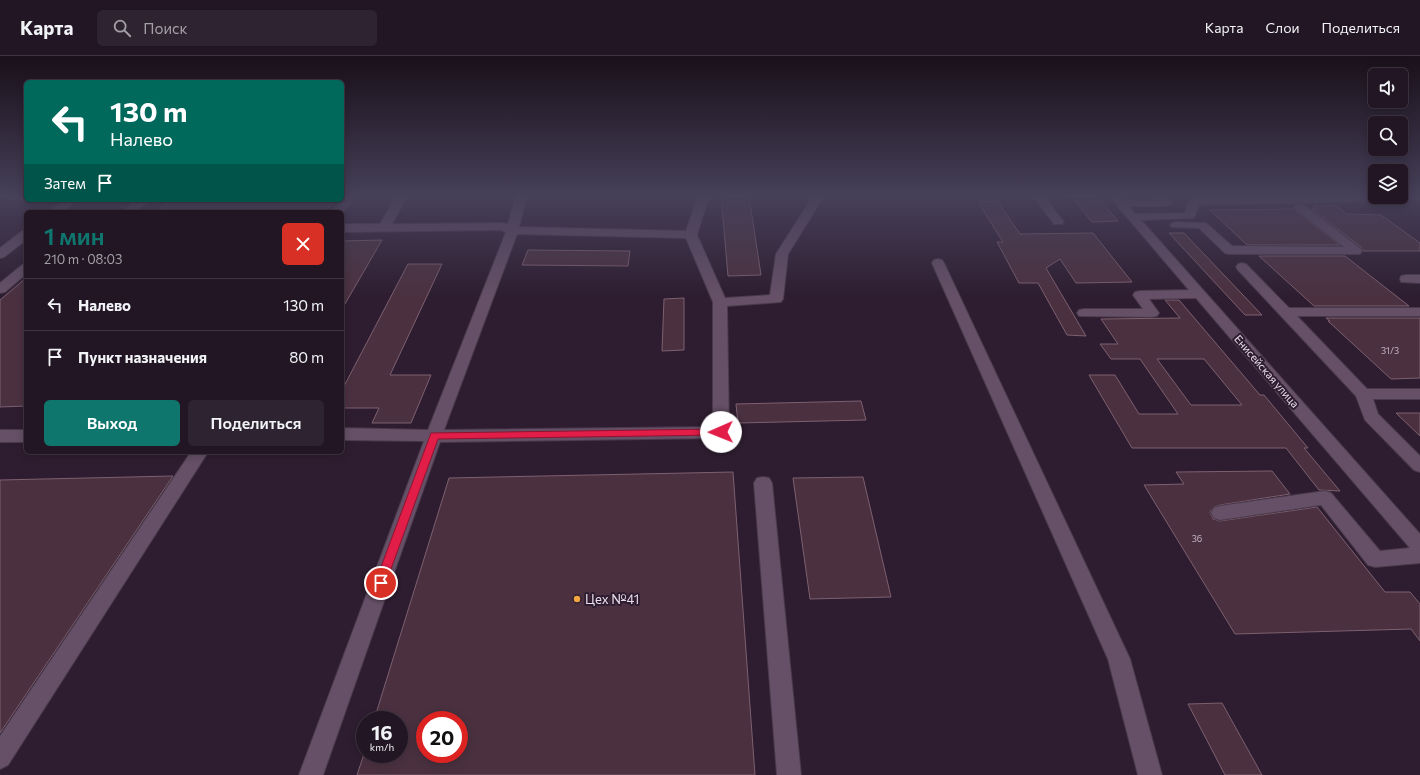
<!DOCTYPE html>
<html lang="ru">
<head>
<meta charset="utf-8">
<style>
  :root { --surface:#221624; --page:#2e2331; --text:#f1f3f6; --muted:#a29fa6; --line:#3f3541; --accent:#0f766e }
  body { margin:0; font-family:Commissioner,sans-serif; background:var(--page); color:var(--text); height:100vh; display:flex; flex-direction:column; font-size:15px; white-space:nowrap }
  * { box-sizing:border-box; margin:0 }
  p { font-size:13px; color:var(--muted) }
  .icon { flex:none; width:22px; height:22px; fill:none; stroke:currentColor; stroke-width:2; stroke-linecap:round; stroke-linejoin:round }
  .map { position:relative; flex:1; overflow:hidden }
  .sheet { position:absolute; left:24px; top:154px; width:320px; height:244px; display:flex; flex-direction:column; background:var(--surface); border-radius:6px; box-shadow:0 2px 10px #0003,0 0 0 1px var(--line) }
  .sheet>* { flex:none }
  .top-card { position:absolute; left:24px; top:24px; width:320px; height:122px; border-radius:6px; box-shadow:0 2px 10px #0003,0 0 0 1px var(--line); background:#00695c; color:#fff; overflow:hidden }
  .tools { position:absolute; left:1368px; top:12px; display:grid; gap:8px }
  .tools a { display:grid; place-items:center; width:40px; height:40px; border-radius:6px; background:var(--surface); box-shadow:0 2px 10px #0003,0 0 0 1px var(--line); font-size:20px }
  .speed { position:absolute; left:356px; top:655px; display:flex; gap:8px; font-size:20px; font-weight:700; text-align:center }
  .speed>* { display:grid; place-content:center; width:52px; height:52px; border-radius:50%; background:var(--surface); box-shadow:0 2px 10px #0003,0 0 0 1px var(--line); line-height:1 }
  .speed small { font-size:10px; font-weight:400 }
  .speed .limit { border:6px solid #d22; background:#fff; color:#111 }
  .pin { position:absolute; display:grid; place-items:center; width:34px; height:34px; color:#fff; margin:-17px; border:2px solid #fff; border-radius:50%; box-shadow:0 1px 4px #0007 }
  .me { position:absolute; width:44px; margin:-22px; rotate:269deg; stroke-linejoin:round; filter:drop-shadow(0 0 3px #0008) }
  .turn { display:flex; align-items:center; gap:14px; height:84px; padding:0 20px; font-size:18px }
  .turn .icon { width:52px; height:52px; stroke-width:2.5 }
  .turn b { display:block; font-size:28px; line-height:34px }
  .then { display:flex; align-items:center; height:38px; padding:0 20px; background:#0003; gap:8px; font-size:15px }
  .round { display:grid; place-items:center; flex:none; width:42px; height:42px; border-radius:6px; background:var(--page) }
  .head { display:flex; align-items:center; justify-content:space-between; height:68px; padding:0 20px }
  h1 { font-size:24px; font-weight:600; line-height:30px; color:var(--accent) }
  .button { display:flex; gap:8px; margin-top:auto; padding:8px 20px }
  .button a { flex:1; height:46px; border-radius:6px; background:var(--accent); color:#fff; font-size:16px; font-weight:600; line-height:46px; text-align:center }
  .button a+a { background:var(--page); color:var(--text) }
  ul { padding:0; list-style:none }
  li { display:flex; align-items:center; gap:12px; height:52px; padding:0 20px; border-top:1px solid var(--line) }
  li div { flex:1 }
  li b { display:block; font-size:15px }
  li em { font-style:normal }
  header { display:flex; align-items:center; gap:24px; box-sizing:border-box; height:56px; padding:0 20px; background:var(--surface); border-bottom:1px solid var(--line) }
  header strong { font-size:19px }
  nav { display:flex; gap:22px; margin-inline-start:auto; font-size:14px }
  .search { width:280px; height:36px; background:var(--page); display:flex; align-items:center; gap:10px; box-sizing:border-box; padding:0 14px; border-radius:6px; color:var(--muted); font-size:15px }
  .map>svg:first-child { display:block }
  .building { fill:#4b3140; stroke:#7d6070; fill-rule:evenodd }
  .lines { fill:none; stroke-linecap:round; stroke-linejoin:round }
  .minor-casing { stroke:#493a4b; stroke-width:2 }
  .minor { fill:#655067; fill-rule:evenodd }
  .route { fill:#e11d48; stroke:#92132f }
  .poi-dot { fill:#f2a541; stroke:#2e1d30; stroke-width:1.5 }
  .labels { text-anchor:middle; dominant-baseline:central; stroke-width:4; stroke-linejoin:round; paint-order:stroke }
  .number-label { font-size:9px; fill:#c2b2c0 }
  .street-label { font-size:11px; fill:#eaddeb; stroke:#2e1d30 }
  .near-poi-label { font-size:13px; fill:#eaddeb; stroke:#2e1d30; text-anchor:start }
</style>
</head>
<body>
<header>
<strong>Карта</strong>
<div class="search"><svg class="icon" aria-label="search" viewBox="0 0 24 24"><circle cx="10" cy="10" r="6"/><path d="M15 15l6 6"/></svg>Поиск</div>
<nav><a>Карта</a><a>Слои</a><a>Поделиться</a></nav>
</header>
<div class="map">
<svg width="1420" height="719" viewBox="0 0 1420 719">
  <rect width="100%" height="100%" fill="#2e1d30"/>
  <!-- building -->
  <g class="building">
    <polygon points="721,140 749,140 761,219 728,220"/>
    <polygon points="1071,140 1096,140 1118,165 1092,166"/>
    <polygon points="170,144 334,144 326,155 157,156"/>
    <polygon points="978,146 998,146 1020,178 1093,177 1132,226 1076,227 1060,203 1046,212 1086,280 1067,279 1038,227 1019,227 997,186 1003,186"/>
    <polygon points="1313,150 1336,150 1347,158 1381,159 1420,187 1420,195 1363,195 1361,191 1312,153 1317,153"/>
    <polygon points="1294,153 1340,189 1247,189 1210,154"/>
    <polygon points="1169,177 1184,177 1262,259 1245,259"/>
    <polygon points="382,184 342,253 342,185"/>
    <polygon points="528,194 630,195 628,210 522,209"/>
    <polygon points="1259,200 1345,200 1409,250 1314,250"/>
    <polygon points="408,208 442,208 390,319 431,319 411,367 372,367 379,352 342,352 342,334"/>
    <polygon points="26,222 26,350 0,351 0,244"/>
    <polygon points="684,242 684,294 662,295 664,243"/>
    <path d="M1165 244H1179L1260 339H1264L1308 392H1304L1340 435 1319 434 1286 392H1132L1089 319H1115L1139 358H1178L1140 303H1111L1100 288H1118L1101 263 1180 262ZM1157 303H1204L1242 349H1191Z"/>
    <polygon points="1326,262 1420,262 1420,322 1391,323 1328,265 1330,265"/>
    <polygon points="861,345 866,364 738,367 736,348"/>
    <polygon points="1396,357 1420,357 1420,380"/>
    <polygon points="1272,415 1290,438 1220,449 1214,451 1210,456 1213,463 1220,465 1317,451 1385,536 1410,536 1420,548 1420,585 1411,573 1235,578 1144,429 1184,428 1176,416"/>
    <path d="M733 416 755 719H357L364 698H399V664H374L449 422ZM425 664H459V698H425Z"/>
    <polygon points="173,420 0,677 0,424"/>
    <polygon points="863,421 891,541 810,543 793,422"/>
    <polygon points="1222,647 1262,719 1225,719 1188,648"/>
  </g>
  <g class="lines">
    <defs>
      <g id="minor">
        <polygon points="1,140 26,140 27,144 6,143"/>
        <polygon points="346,140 357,140 342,157 342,156 331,156"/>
        <path d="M396 140H407L392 168 502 167 508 168 516 140H527L519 171 686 175 698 140H709L697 179 725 242 770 239 776 198 813 140H824L788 198 783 243 781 246 727 250 729 376 727 380 721 382 440 386 323 719H299L424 385 342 384V372L428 374 506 176 500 174 342 176V168H380ZM517 178 686 182 713 246V371L444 374Z"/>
        <polygon points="1033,140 1044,140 1064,166 1062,168 1054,168"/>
        <polygon points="1109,140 1120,140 1123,144 1157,144 1155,140 1166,140 1173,147 1167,150 1129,150 1135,158 1185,157 1188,146 1194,143 1307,140 1420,140 1420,144 1199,149 1194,162 1141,164 1420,478 1420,507 1375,511 1368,509 1321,449 1220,464 1214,462 1211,457 1214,452 1220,450 1325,435 1331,437 1380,495 1410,492 1196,242 1149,243 1159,257 1157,260 1152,261 1079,260 1077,257 1079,254 1084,253 1143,253 1133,239 1135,236 1140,235 1189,234"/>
        <polygon points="64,144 77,144 62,156 49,156"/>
        <polygon points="136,144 149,144 136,156 123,156"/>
        <polygon points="1300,148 1304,149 1360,192 1362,195 1360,198 1229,198 1225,197 1199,172 1172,171 1170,169 1172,167 1176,166 1206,167 1232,190 1344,191 1296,153 1294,151"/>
        <polygon points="26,174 26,184 4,201 0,202 0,192 22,175"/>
        <polygon points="938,203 942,204 944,207 1130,603 1162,719 1138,719 1108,603 932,207 934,204"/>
        <polygon points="1242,207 1246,208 1289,252 1420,252 1420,260 1297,260 1367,333 1420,333 1420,343 1373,343 1378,358 1420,400 1420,416 1414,414 1365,364 1356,340 1238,214 1236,211 1238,208"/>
        <polygon points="26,208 26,218 5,236 0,237 0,227 22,209"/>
        <polygon points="1406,219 1420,219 1420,227 1401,226 1400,223 1401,220"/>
        <rect x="0" y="374" width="26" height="12"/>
        <polygon points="191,396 208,396 8,709 0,713 0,680"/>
        <polygon points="763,421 769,422 772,427 801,719 777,719 754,427 757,422"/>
      </g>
    </defs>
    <!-- minor casing -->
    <use href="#minor" class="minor-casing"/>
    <!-- minor -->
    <use href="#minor" class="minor"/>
  </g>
  <!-- sky -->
  <linearGradient id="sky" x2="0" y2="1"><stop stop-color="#19101a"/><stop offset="0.58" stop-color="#464059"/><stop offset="1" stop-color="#464059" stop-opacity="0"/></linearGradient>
  <rect width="1420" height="241" fill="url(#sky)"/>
  <!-- route -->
  <polygon class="route" points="721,373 726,376 721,379 438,383 386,527 385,531 381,532 377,531 375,527 431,377"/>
  <!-- markers -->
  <circle class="poi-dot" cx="577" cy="543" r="4"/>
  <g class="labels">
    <!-- number labels -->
    <g class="number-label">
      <text x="1390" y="294">31/3</text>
      <text x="1197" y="482">36</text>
    </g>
    <!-- street labels -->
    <g class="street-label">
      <text transform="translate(1267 315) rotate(49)">Енисейская улица</text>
    </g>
    <!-- near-poi labels -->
    <g class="near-poi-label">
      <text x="585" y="543">Цех №41</text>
    </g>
  </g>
</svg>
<div class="tools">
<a><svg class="icon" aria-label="sound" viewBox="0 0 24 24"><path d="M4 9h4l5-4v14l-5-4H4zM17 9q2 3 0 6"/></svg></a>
<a><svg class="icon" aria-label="search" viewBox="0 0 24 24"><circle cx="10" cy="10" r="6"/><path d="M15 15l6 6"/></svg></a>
<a><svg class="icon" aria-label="layers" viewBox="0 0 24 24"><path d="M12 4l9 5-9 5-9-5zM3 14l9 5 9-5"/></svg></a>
</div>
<div class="speed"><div>16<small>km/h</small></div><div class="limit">20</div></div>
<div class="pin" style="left:381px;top:527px;background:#d93025"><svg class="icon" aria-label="arrive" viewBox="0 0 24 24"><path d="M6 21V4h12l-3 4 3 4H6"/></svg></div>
<svg class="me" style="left:721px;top:376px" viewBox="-20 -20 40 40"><circle r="19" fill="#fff"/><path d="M0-13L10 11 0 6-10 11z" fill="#e11d48"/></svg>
<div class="top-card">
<div class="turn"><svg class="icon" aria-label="left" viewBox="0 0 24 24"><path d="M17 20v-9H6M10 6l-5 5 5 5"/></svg><div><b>130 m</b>Налево</div></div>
<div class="then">Затем<svg class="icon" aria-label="arrive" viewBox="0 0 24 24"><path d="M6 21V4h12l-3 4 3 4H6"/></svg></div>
</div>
<section class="sheet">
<div class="head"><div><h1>1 мин</h1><p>210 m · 08:03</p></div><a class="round" style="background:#d93025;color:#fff"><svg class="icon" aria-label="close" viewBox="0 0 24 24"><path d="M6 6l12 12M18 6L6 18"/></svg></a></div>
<ul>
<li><svg class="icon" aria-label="left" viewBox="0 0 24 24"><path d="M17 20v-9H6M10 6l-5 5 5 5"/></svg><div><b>Налево</b></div><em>130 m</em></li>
<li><svg class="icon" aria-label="arrive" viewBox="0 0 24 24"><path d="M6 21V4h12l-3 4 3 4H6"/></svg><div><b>Пункт назначения</b></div><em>80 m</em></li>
</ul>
<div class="button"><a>Выход</a><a>Поделиться</a></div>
</section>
</div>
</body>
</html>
